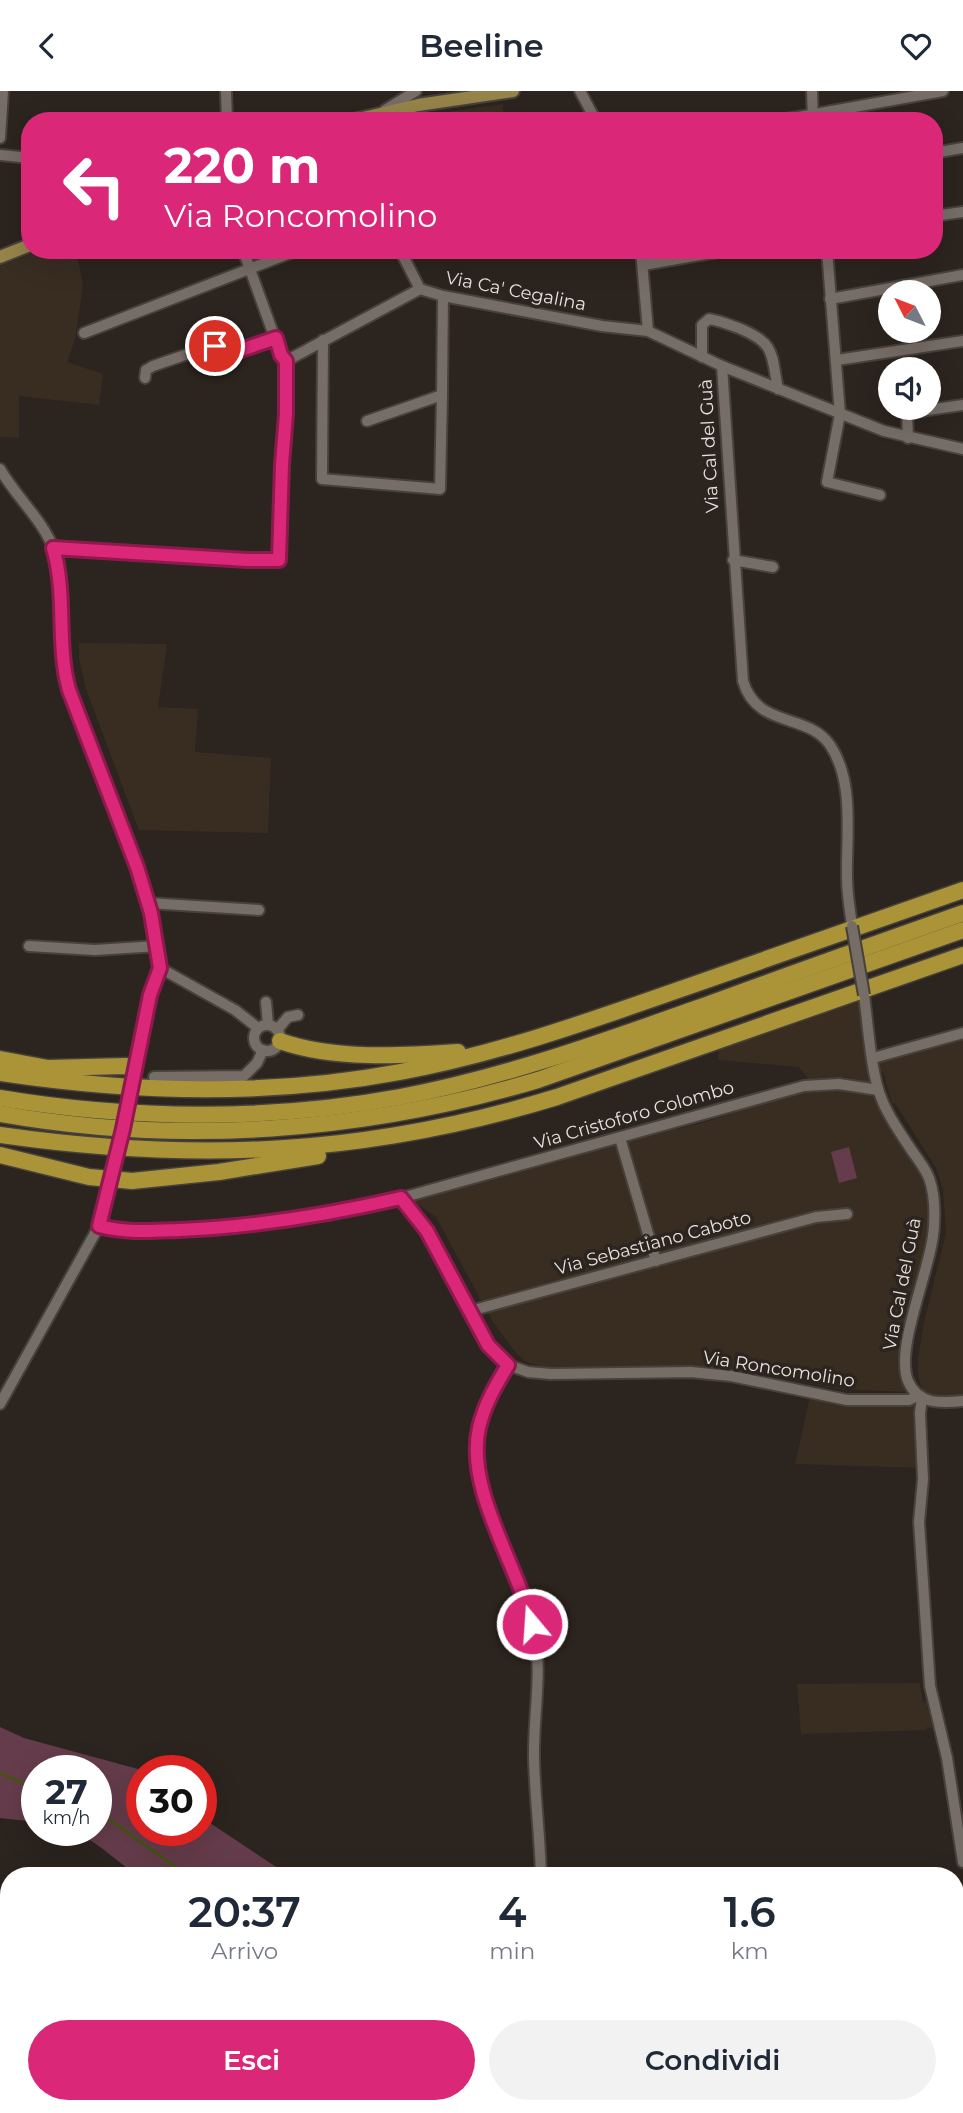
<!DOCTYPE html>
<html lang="it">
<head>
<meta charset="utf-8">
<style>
  :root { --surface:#fff; --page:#f2f2f3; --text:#1f2937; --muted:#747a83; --accent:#db2777 }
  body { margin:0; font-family:Montserrat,sans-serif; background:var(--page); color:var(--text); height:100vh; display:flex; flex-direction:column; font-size:26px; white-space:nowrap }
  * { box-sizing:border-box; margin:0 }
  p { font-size:23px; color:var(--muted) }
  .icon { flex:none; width:38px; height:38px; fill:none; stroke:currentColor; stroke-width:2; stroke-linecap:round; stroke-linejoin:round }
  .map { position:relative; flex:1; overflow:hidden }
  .sheet { position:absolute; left:0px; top:1776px; width:964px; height:247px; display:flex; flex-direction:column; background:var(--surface); border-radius:28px 28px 0 0; box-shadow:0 7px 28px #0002 }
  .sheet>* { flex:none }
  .top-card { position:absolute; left:21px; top:21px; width:922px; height:147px; border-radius:28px; box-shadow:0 7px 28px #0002; background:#db2777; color:#fff; overflow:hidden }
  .needle { width:46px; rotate:312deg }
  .fabs { position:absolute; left:878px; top:189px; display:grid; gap:14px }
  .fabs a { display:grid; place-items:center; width:63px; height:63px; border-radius:50%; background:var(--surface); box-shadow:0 7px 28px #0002; font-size:35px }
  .speed { position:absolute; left:21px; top:1664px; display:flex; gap:14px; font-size:35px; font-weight:700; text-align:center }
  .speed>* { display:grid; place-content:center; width:91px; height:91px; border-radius:50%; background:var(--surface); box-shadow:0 7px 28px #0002; line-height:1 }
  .speed small { font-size:18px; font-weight:400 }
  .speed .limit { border:10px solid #d22; background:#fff; color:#111 }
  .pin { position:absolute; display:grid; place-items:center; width:60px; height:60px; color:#fff; margin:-30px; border:4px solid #fff; border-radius:50%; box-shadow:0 2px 7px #0007 }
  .me { position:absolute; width:77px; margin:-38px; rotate:342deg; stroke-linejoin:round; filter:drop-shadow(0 0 5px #0008) }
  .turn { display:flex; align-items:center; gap:24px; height:147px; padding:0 28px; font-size:32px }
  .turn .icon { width:91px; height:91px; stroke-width:2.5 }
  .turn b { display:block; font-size:49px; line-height:60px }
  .eta { display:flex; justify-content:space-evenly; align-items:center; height:119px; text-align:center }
  .eta b { font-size:42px; font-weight:600; line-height:49px }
  .button { display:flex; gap:14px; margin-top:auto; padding:14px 28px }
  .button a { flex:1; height:80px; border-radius:42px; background:var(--accent); color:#fff; font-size:28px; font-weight:600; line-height:80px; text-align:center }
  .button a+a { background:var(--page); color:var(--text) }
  header { display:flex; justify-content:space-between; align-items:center; height:91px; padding:0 28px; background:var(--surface); font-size:32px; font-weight:600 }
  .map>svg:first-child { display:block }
  .built { fill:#392d22 }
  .green { fill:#653c4b }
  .water { fill:#3f580d }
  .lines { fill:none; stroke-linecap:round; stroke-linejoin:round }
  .stream { stroke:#3f580d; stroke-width:2.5 }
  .minor-casing { stroke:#46413b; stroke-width:14 }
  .major-casing { stroke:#46413b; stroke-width:16 }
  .highway-casing { stroke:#46413b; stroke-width:19 }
  .minor { stroke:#766d66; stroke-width:10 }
  .major { stroke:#96844a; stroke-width:12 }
  .highway { stroke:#ab9338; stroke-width:16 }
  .minor-bridge-casing { stroke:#46413b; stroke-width:14; stroke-linecap:butt }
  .minor-bridge { stroke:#766d66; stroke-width:10 }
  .route-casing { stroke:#8e194d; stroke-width:18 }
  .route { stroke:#db2777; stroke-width:12 }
  .labels { text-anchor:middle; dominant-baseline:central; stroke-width:7; stroke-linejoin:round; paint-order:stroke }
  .street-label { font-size:18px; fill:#e6e1dd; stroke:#2c241e }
</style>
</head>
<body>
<header><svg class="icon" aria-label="back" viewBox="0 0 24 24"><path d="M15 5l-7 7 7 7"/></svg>Beeline<svg class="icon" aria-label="heart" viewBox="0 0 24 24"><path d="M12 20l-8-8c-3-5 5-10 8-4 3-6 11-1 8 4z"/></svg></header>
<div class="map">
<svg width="963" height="2022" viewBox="0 0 963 2022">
  <rect width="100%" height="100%" fill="#2c241e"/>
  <!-- built -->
  <g class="built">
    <polygon points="503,13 503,30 396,30 413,26"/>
    <polygon points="41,159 76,159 83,194 75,248 67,271 103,283 99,314 19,305 19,347 0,346 0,175"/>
    <polygon points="79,552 167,553 158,616 198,618 195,661 271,667 268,742 139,739 86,598 79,568"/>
    <polygon points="861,900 872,965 963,944 963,1304 923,1304 918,1283 918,1268 924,1231 946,1142 943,1099 936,1077 895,1012 892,1013 885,988 886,987 873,967 875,993 845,986 808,988 799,976 718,969 719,956"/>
    <polygon points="824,998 843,998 878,1007 925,1083 934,1124 911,1229 910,1301 836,1298 744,1279 715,1276 545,1277 527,1271 517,1263 493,1231 436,1126 405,1104 702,1032 799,1002"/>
    <polygon points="810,1306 902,1313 918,1316 926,1377 795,1373"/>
    <polygon points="920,1592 923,1611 926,1610 933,1638 926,1636 927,1639 801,1643 797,1593"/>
  </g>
  <!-- green -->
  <g class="green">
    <polygon points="849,1056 857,1087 839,1092 831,1061"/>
    <path d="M0 1636 24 1647 138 1678 142 1681V1740H201V1726L290 1785H139C115 1770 98 1750 72 1740H96V1680H37V1734L27 1730 0 1727Z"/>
    <polygon points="529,2014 614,2014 627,2022 542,2022"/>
  </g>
  <!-- water -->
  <polygon class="water" points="406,2014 529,2014 542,2022 421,2022"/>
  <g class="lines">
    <!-- stream -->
    <g class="stream">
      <polyline points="0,1682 37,1698"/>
      <polyline points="96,1719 188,1785"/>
      <polyline points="552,2014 564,2022"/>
    </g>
    <defs>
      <g id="minor">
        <polyline points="226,0 227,30"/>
        <polyline points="580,0 596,30"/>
        <polyline points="812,0 813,30"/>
        <polyline points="385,19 416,0"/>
        <polyline points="776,30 943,0"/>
        <polyline points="0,47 3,0"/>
        <polyline points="934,62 963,57"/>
        <polyline points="0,64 30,67"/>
        <polyline points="934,125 963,121"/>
        <polyline points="400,159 420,198 443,205 602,235 648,240"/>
        <polyline points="641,159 648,240 722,275 884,340 963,358"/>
        <polyline points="827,159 840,323 827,391 880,404"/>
        <polyline points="643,174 728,159"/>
        <polyline points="830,208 963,184"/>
        <polyline points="84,242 298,159"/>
        <polyline points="323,249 322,388 440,398 442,304"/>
        <path d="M702 266V234L709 228C721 230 730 234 741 238 776 253 771 263 778 298"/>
        <polyline points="837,269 963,250"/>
        <polyline points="286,270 420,198"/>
        <path d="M722 275 743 590C757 638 807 621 830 654 855 691 846 745 847 787 847 803 850 819 852 835"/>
        <polyline points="145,287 146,279 153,275 211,255 238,260 276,247"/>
        <polyline points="367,330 442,304 443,205"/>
        <polyline points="908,347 907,322 963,314"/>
        <path d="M0 378C16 406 43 429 54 459 70 504 57 554 69 599L137 776 158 855 160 877 150 904 134 977"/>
        <polyline points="53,457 274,470 279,469 282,373 286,323 286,270 281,264 243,159"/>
        <polyline points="733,469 773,476"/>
        <polyline points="148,812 259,819"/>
        <polyline points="29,855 95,859 158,855"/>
        <polyline points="160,877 235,919 258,937"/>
        <path d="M864 904C868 933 871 984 882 1009 889 1027 901 1043 912 1060 918 1068 925 1077 929 1087 934 1101 935 1119 934 1134 933 1174 894 1256 908 1290 918 1314 941 1312 963 1310"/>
        <polyline points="266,911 268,933"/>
        <circle cx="267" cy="947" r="13"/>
        <polyline points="277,939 288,926 298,924"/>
        <polyline points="873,967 963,942"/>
        <polyline points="154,986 244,985 257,972 263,959"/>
        <polyline points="620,1047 656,1170"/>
        <polyline points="401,1107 427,1140 488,1254 508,1274 528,1281 551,1283 691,1281 731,1285 847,1309 909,1309 918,1305"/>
        <path d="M99 1135C126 1142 152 1140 179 1139 255 1136 327 1124 401 1107L804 995 839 993 878 999"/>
        <polyline points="470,1220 816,1126 847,1123"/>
        <path d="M508 1274C496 1294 485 1314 479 1337 476 1351 478 1365 480 1379 489 1438 524 1487 535 1546 542 1586 533 1627 534 1668 535 1707 540 1746 541 1785"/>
        <polyline points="922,1307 920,1322 923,1388 919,1431 930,1595 947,1667 963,1771"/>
        <polyline points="0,1313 99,1135 115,1069"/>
        <polyline points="0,1905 9,1906"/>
        <polyline points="417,2014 432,2022"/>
      </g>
      <g id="major">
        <polyline points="350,30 418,14 513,0"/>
        <polyline points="0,166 30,154"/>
      </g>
      <g id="highway">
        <path d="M280 950C333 969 402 965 458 961"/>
        <polyline points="0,968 48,977 126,975 134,977"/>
        <path d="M0 982C133 1002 267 1006 400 981 497 963 590 930 684 897 777 864 870 831 963 799"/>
        <path d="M0 1007C131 1029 269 1030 400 1006 506 986 608 949 709 913 793 882 878 852 963 822"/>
        <path d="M0 1023C180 1055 364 1041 538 989L963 839"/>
        <path d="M0 1044C196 1072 368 1064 557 1006L963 864"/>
        <polyline points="0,1064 89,1086 132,1090 219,1081 318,1065"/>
      </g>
    </defs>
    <!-- minor casing -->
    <use href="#minor" class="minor-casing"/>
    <!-- major casing -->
    <use href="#major" class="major-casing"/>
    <!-- highway casing -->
    <use href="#highway" class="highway-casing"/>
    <!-- minor -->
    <use href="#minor" class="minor"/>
    <!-- major -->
    <use href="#major" class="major"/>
    <!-- highway -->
    <use href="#highway" class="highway"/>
    <defs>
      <g id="minor-bridge">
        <polyline points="852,835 864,904"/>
        <polyline points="115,1069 134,977"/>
      </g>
    </defs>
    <!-- minor-bridge casing -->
    <use href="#minor-bridge" class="minor-bridge-casing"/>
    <!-- minor-bridge -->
    <use href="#minor-bridge" class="minor-bridge"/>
  </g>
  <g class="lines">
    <defs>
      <path id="route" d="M215 255 238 260 276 247 281 264 286 270V323L282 373 279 469H247L53 457C67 503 56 553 69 599L137 776 151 822 160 877 150 904 123 1038 99 1135C126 1142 152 1140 179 1139 255 1136 327 1124 401 1107L427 1140 488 1254 508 1274C496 1294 484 1314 479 1337 465 1398 518 1475 532 1533"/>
    </defs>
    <!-- route casing -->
    <use href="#route" class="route-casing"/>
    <!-- route -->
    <use href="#route" class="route"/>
  </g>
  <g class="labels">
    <!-- street labels -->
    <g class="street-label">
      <text transform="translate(516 200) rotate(11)">Via Ca' Cegalina</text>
      <text transform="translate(709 355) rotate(-93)">Via Cal del Guà</text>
      <text transform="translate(634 1024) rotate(-16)">Via Cristoforo Colombo</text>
      <text transform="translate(653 1152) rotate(-15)">Via Sebastiano Caboto</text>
      <text transform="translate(902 1193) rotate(-79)">Via Cal del Guà</text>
      <text transform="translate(779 1278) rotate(9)">Via Roncomolino</text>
    </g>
  </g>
</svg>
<div class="fabs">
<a><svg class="needle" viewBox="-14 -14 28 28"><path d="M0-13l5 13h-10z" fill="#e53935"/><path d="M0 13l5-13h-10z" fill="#747a83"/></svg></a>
<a><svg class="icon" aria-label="sound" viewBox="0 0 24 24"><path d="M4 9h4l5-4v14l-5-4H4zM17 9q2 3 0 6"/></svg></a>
</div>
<div class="speed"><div>27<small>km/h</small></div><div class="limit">30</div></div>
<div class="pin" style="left:215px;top:255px;background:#d93025"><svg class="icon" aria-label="arrive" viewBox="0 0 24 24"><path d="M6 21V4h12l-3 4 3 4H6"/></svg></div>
<svg class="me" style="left:532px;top:1533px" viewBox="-20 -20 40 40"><circle r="17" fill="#db2777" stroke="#fff" stroke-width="3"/><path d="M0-11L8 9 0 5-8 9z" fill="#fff"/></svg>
<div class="top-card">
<div class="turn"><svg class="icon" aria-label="left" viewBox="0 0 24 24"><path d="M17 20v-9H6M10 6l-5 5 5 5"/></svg><div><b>220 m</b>Via Roncomolino</div></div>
</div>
<section class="sheet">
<div class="eta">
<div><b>20:37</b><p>Arrivo</p></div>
<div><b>4</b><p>min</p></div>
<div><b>1.6</b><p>km</p></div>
</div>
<div class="button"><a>Esci</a><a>Condividi</a></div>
</section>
</div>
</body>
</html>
